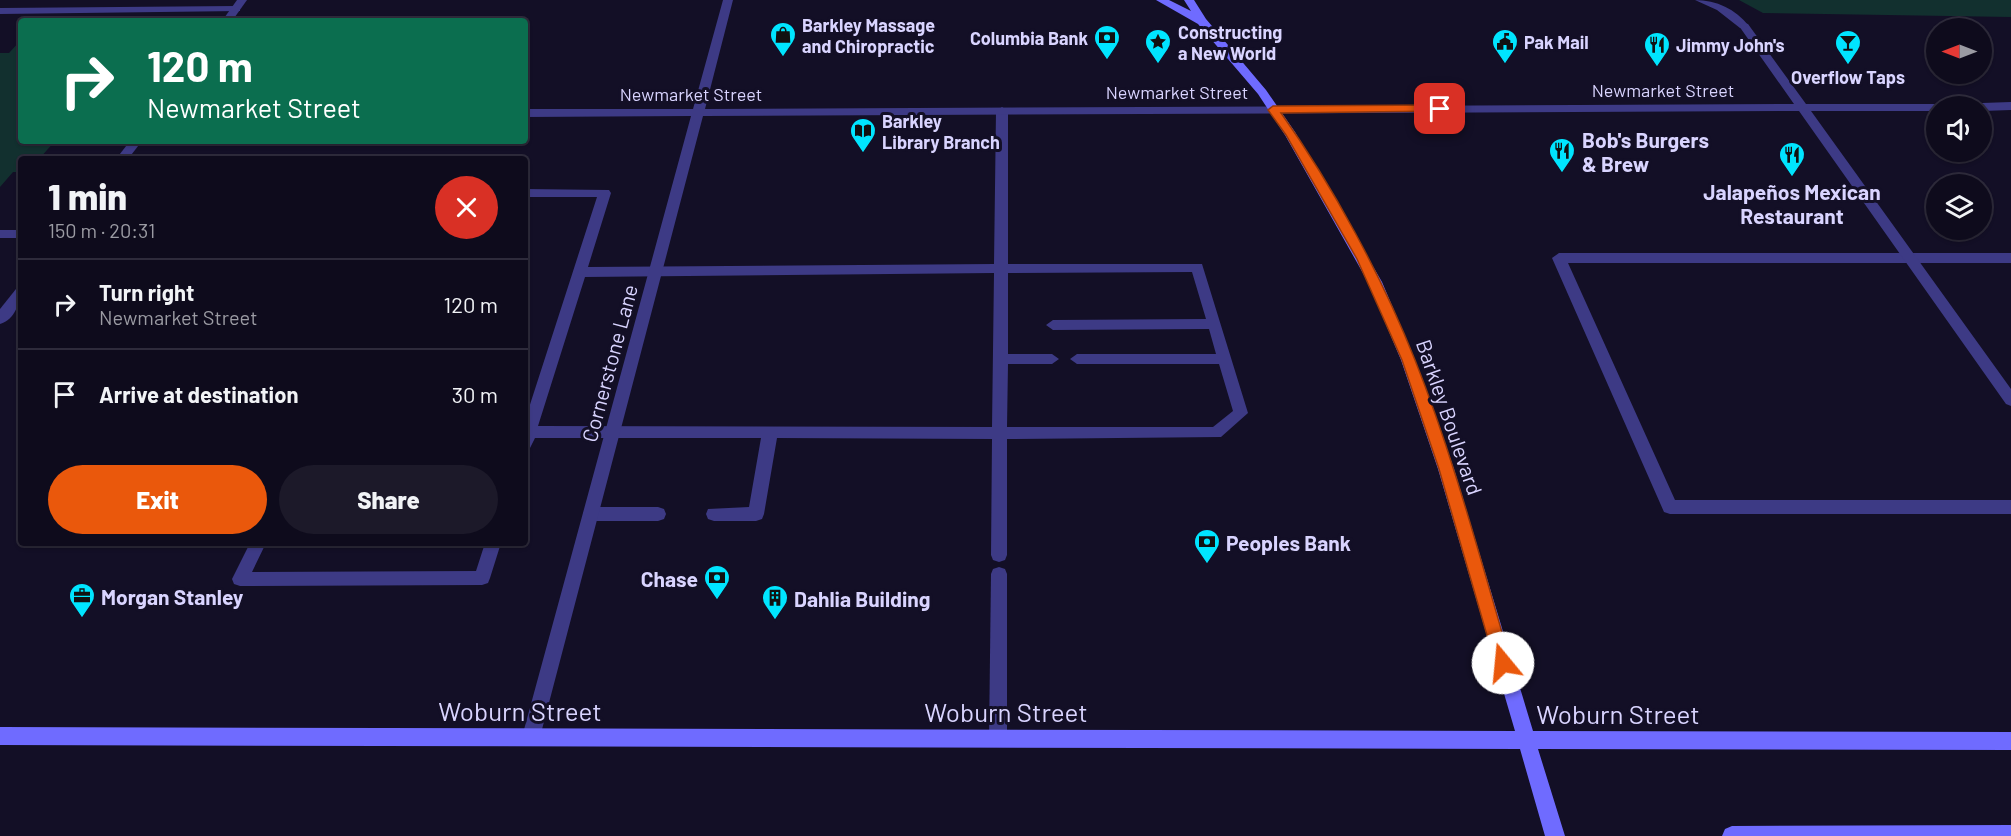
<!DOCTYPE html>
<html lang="en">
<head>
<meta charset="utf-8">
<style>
  :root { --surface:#0e0b1c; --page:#1c1929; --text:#f1f3f6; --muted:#9b9ba3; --line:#2e2b3b; --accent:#ea580c }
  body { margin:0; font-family:Barlow,sans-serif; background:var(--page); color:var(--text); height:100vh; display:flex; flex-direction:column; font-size:22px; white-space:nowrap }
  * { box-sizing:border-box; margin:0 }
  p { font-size:20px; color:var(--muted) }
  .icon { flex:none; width:33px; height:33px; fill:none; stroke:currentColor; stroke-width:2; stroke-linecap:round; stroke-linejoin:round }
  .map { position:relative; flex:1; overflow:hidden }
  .details { position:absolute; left:18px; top:156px; width:510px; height:390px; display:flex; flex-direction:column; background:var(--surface); border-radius:6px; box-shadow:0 2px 4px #0004,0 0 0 2px var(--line) }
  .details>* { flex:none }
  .hud { position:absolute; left:18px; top:18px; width:510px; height:126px; border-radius:6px; box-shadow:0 2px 4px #0004,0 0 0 2px var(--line); background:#0b6e4f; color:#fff; overflow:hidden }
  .needle { width:39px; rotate:270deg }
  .controls { position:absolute; left:1926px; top:18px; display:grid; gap:12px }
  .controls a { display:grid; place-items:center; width:66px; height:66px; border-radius:50%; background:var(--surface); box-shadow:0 2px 4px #0004,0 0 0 2px var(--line); font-size:30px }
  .pin { position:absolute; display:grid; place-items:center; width:51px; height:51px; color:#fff; margin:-26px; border-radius:12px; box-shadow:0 3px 9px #0006 }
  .me { position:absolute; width:66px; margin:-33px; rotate:343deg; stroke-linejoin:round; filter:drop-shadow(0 0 4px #0008) }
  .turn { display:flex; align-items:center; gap:21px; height:126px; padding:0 30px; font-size:27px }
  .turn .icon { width:78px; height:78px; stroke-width:2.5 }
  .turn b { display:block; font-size:42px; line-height:51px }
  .round { display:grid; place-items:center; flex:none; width:63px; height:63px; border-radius:32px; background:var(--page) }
  .summary { display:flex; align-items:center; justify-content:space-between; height:102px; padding:0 30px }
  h1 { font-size:36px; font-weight:800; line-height:45px }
  .button { display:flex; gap:12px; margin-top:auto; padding:12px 30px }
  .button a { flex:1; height:69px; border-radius:36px; background:var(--accent); color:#fff; font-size:24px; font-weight:800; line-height:69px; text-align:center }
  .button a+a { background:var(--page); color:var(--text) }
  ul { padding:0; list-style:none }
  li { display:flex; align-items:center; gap:18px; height:90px; padding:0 30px; border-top:2px solid var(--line) }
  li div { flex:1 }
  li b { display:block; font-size:22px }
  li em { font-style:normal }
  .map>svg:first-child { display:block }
  .green { fill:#12302f }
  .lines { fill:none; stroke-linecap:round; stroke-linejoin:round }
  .service { fill:#3d3a85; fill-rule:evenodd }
  .minor { fill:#3d3a85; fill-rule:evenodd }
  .secondary { fill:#6f6bff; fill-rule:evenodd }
  .route { fill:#ea580c; stroke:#983908; stroke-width:1.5 }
  .labels { text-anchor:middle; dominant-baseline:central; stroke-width:6; stroke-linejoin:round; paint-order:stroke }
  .far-poi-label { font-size:18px; font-weight:bold; fill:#d9d4ff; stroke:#130f26; text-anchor:start }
  .far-street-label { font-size:18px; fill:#d9d4ff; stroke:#130f26 }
  .poi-label { font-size:21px; font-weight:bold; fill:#d9d4ff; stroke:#130f26; text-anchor:start }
  .street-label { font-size:21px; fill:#d9d4ff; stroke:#130f26 }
  .near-street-label { font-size:26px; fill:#d9d4ff; stroke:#130f26 }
</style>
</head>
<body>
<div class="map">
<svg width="2011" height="836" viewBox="0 0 2011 836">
  <rect width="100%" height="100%" fill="#130f26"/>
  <!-- green -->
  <g class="green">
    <polygon points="1739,0 2011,0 2011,17 1763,13"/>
    <polygon points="21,40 21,141 55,141 39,159 21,159 21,172 13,172 0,187 0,53 9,53"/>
  </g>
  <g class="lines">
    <!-- service -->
    <g class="service">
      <path d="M1695 0C1717 0 1735 9 1749 26L1744 29 1740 28 1717 10Z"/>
      <polygon points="236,6 240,7 240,11 0,14 0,8"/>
      <path d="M1002 107 1008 111V264H1202L1248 413 1221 437 1007 439V555L1005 560 999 562 993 560 991 555 992 439 777 438 764 514 762 519 756 521H714L708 519 706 514 708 509 749 507 761 438H535L530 448 525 450V420L597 197H525V189L609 190 611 193 588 267 994 264 996 111ZM1192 272 1206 319 1053 320 1046 325 1053 330 1209 329 1216 354H1077L1070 359 1077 364H1219L1233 411 1213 427H1007L1008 364H1052L1059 359 1052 354H1008V273ZM994 273 992 427 538 426 585 277Z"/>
      <rect x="0" y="230" width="21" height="8"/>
      <polygon points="1559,253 2011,253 2011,263 1568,263 1675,500 2011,500 2011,514 1670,514 1664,512 1552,258"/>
      <polygon points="591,507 658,507 664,509 666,514 664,519 658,521 591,521 585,519 583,514 585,509"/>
      <polygon points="250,543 266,543 252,572 476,571 485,543 501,543 490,578 488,583 482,585 240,586 234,584 232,579"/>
      <polygon points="999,567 1005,569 1007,574 1007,738 1005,744 998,747 991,744 989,738 991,574 993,569"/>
    </g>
    <!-- minor -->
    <g class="minor">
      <polygon points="237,0 247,0 232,21 222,21"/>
      <polygon points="723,0 733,0 705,109 1794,104 1739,26 1744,23 1748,24 1806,104 1940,104 1942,106 1936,106 1936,111 1811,111 2011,389 2011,406 2006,404 1799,111 703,116 540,737 538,743 531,746 524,743 522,737 691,116 525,117 525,109 693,109"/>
      <polygon points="2011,102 2011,110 1982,111 1982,106 1976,106 1982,103"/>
      <polygon points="130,141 142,141 128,159 116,159"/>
      <path d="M21 287C21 301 15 320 0 324V309L16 289Z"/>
    </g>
    <!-- secondary -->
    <g class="secondary">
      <polygon points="1156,0 1169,0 1191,11 1184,0 1194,0 1206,19 1266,90 1295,132 1382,282 1415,360 1454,469 1533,731 2011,732 2011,750 1538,749 1565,836 1545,836 1520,749 0,745 0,727 1515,731 1438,469 1401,360 1368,282 1285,135 1258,94 1198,24"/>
      <polygon points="2011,825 2011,836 1722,836 1725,829 1732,826"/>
    </g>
  </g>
  <!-- route -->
  <path class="route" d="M1440 105 1445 109 1444 111 1281 113C1333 186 1382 277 1415 360 1454 458 1481 562 1511 663L1509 668 1503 670 1498 668 1495 663 1439 469 1402 360 1357 259 1286 135 1268 110 1273 106Z"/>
  <!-- icons -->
  <defs>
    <symbol id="shop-pin" viewBox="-11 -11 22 30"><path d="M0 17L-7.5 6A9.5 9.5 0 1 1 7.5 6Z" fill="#00e5ff" stroke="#130f26"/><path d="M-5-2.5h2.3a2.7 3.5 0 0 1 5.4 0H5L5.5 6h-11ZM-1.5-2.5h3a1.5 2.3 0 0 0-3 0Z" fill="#111"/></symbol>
    <symbol id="bank-pin" viewBox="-11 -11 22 30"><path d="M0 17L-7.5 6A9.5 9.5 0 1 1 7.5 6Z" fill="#00e5ff" stroke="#130f26"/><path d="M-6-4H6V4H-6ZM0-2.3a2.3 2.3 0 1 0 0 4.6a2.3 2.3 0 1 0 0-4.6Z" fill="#111"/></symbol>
    <symbol id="sight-pin" viewBox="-11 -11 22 30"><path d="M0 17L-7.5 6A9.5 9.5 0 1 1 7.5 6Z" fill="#00e5ff" stroke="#130f26"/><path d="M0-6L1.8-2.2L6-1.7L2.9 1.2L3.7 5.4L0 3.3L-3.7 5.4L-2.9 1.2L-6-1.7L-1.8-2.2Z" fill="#111"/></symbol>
    <symbol id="civic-pin" viewBox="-11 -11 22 30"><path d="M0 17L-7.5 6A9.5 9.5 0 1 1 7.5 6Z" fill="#00e5ff" stroke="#130f26"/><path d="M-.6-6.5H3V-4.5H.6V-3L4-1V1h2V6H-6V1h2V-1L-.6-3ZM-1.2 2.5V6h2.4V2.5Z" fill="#111"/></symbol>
    <symbol id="bar-pin" viewBox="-11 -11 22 30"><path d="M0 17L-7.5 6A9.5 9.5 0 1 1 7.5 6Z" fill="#00e5ff" stroke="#130f26"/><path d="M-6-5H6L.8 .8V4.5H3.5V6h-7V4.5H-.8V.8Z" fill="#111"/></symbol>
    <symbol id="restaurant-pin" viewBox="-11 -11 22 30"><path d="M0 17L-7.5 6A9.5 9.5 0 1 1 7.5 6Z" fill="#00e5ff" stroke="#130f26"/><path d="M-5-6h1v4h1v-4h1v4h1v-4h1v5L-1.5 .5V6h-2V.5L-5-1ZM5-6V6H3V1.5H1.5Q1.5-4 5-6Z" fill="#111"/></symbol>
    <symbol id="library-pin" viewBox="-11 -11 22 30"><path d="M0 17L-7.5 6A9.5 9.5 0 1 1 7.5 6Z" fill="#00e5ff" stroke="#130f26"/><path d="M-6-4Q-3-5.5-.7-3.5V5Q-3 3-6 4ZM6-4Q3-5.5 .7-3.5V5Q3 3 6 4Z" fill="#111"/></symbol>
    <symbol id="office-pin" viewBox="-11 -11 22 30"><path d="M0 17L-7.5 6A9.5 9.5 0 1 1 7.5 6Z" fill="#00e5ff" stroke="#130f26"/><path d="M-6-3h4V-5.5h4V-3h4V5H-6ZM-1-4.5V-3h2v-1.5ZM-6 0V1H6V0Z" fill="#111"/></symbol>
    <symbol id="building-pin" viewBox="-11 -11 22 30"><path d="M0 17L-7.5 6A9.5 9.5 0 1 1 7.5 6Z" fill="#00e5ff" stroke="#130f26"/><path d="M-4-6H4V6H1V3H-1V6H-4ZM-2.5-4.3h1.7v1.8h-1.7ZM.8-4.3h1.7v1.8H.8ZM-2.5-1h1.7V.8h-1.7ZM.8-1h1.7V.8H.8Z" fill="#111"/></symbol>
  </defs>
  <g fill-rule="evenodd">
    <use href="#shop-pin" x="768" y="20" width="30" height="40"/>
    <use href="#bank-pin" x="1092" y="23" width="30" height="40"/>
    <use href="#sight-pin" x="1143" y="27" width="30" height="40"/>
    <use href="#civic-pin" x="1490" y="27" width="30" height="40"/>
    <use href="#bar-pin" x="1833" y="28" width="30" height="40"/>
    <use href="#restaurant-pin" x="1642" y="30" width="30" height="40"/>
    <use href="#library-pin" x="848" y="116" width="30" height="40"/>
    <use href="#restaurant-pin" x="1547" y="136" width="30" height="40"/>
    <use href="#restaurant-pin" x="1777" y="140" width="30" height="40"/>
    <use href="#bank-pin" x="1192" y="527" width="30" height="40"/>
    <use href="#bank-pin" x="702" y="563" width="30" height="40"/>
    <use href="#office-pin" x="67" y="581" width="30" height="40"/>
    <use href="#building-pin" x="760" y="583" width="30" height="40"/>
  </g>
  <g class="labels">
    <!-- far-poi labels -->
    <g class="far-poi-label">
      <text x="802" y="25">Barkley Massage<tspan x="802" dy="21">and Chiropractic</tspan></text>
      <text x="1178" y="32">Constructing<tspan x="1178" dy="21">a New World</tspan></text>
      <text x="1088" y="38" text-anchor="end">Columbia Bank</text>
      <text x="1524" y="42">Pak Mail</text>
      <text x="1676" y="45">Jimmy John's</text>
      <text x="1848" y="77" text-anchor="middle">Overflow Taps</text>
      <text x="882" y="121">Barkley<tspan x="882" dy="21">Library Branch</tspan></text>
    </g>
    <!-- far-street labels -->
    <g class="far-street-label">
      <text x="1663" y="90">Newmarket Street</text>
      <text x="1177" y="92">Newmarket Street</text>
      <text x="691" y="94">Newmarket Street</text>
    </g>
    <!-- poi labels -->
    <g class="poi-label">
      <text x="1582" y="139">Bob's Burgers<tspan x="1582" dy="24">&amp; Brew</tspan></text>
      <text x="1792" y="191" text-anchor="middle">Jalapeños Mexican<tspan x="1792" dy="24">Restaurant</tspan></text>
      <text x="1226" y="542">Peoples Bank</text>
      <text x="698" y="578" text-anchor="end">Chase</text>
      <text x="101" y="596">Morgan Stanley</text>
      <text x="794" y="598">Dahlia Building</text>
    </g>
    <!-- street labels -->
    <g class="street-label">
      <text transform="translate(609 363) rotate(-75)">Cornerstone Lane</text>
      <text transform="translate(1450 417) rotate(71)">Barkley Boulevard</text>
    </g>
    <!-- near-street labels -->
    <g class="near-street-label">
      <text x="520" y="710">Woburn Street</text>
      <text x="1006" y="711">Woburn Street</text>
      <text x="1618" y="713">Woburn Street</text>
    </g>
  </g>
</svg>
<div class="controls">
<a><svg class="needle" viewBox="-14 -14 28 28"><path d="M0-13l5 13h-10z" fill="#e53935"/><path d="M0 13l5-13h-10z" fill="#9b9ba3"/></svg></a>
<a><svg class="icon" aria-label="sound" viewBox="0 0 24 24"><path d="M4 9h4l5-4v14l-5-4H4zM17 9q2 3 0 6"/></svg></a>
<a><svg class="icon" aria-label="layers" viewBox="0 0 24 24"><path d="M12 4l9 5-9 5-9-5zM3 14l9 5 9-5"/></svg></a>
</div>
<div class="pin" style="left:1440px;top:109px;background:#d93025"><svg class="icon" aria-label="arrive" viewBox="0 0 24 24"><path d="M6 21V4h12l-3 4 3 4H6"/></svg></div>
<svg class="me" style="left:1503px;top:663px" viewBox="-20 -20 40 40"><circle r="19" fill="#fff"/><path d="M0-13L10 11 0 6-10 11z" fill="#ea580c"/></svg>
<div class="hud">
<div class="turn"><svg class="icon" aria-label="right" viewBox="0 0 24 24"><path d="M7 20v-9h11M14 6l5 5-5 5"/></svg><div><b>120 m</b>Newmarket Street</div></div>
</div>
<section class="details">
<div class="summary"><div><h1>1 min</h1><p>150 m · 20:31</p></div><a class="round" style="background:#d93025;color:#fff"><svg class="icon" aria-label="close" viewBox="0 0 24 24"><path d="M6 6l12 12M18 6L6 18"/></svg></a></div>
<ul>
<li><svg class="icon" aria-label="right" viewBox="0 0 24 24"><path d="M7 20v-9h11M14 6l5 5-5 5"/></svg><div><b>Turn right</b><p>Newmarket Street</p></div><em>120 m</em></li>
<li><svg class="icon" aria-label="arrive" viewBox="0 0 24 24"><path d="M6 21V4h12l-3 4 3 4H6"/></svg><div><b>Arrive at destination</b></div><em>30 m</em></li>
</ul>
<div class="button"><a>Exit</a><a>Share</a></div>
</section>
</div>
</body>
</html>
